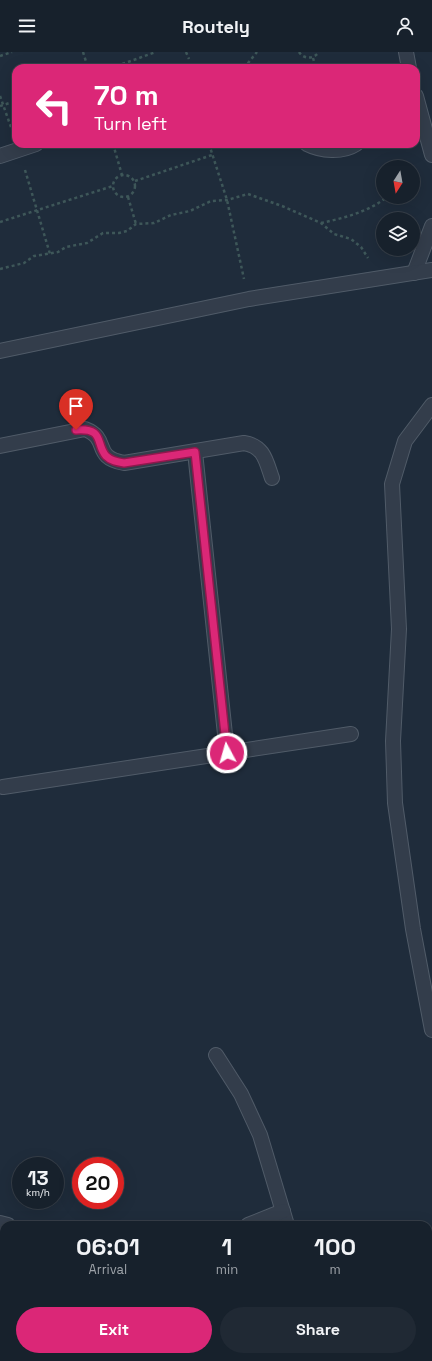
<!DOCTYPE html>
<html lang="en">
<head>
<meta charset="utf-8">
<style>
  :root { --surface:#17212c; --page:#202934; --text:#f1f3f6; --muted:#9ea3a9; --line:#363e48; --accent:#db2777 }
  body { margin:0; font-family:"Space Grotesk",sans-serif; background:var(--page); color:var(--text); height:100vh; display:flex; flex-direction:column; font-size:15px; white-space:nowrap }
  * { box-sizing:border-box; margin:0 }
  p { font-size:13px; color:var(--muted) }
  .icon { flex:none; width:22px; height:22px; fill:none; stroke:currentColor; stroke-width:2; stroke-linecap:round; stroke-linejoin:round }
  .map { position:relative; flex:1; overflow:hidden }
  .panel { position:absolute; left:0px; top:1169px; width:432px; height:140px; display:flex; flex-direction:column; background:var(--surface); border-radius:12px 12px 0 0; box-shadow:0 4px 16px #0002,0 0 0 1px var(--line) }
  .panel>* { flex:none }
  .hud { position:absolute; left:12px; top:12px; width:408px; height:84px; border-radius:12px; box-shadow:0 4px 16px #0002,0 0 0 1px var(--line); background:#db2777; color:#fff; overflow:hidden }
  .needle { width:26px; rotate:191deg }
  .fabs { position:absolute; left:376px; top:108px; display:grid; gap:8px }
  .fabs a { display:grid; place-items:center; width:44px; height:44px; border-radius:50%; background:var(--surface); box-shadow:0 4px 16px #0002,0 0 0 1px var(--line); font-size:20px }
  .speed { position:absolute; left:12px; top:1105px; display:flex; gap:8px; font-size:20px; font-weight:700; text-align:center }
  .speed>* { display:grid; place-content:center; width:52px; height:52px; border-radius:50%; background:var(--surface); box-shadow:0 4px 16px #0002,0 0 0 1px var(--line); line-height:1 }
  .speed small { font-size:10px; font-weight:400 }
  .speed .limit { border:6px solid #d22; background:#fff; color:#111 }
  .pin { position:absolute; display:grid; place-items:center; width:34px; height:34px; color:#fff; margin:-41px -17px; border-radius:50% 50% 50% 0; rotate:-45deg; box-shadow:0 0 4px #0007 }
  .pin .icon { rotate:45deg }
  .me { position:absolute; width:44px; margin:-22px; rotate:354deg; stroke-linejoin:round; filter:drop-shadow(0 0 3px #0008) }
  .turn { display:flex; align-items:center; gap:14px; height:84px; padding:0 16px; font-size:18px }
  .turn .icon { width:52px; height:52px; stroke-width:2.5 }
  .turn b { display:block; font-size:28px; line-height:34px }
  .eta { display:flex; justify-content:space-evenly; align-items:center; height:68px; text-align:center }
  .eta b { font-size:24px; font-weight:700; line-height:28px }
  .primary-button { display:flex; gap:8px; margin-top:auto; padding:8px 16px }
  .primary-button a { flex:1; height:46px; border-radius:24px; background:var(--accent); color:#fff; font-size:16px; font-weight:700; line-height:46px; text-align:center }
  .primary-button a+a { background:var(--page); color:var(--text) }
  header { display:flex; justify-content:space-between; align-items:center; height:52px; padding:0 16px; background:var(--surface); font-size:18px; font-weight:700 }
  .map>svg:first-child { display:block }
  .lines { fill:none; stroke-linecap:round; stroke-linejoin:round }
  .service-casing { stroke:#505b68; stroke-width:16 }
  .path { stroke:#3e5759; stroke-width:2.5; stroke-dasharray:3 3; stroke-linecap:butt }
  .service { stroke:#333d4b; stroke-width:14 }
  .route-casing { stroke:#8e194d; stroke-width:10 }
  .route { stroke:#db2777; stroke-width:7 }
</style>
</head>
<body>
<header><svg class="icon" aria-label="menu" viewBox="0 0 24 24"><path d="M4 6h16M4 12h16M4 18h16"/></svg>Routely<svg class="icon" aria-label="person" viewBox="0 0 24 24"><circle cx="12" cy="8" r="4"/><path d="M4 21q1-7 8-7t8 7"/></svg></header>
<div class="map">
<svg width="432" height="1309" viewBox="0 0 432 1309">
  <rect width="100%" height="100%" fill="#1f2c3b"/>
  <g class="lines">
    <defs>
      <g id="service">
        <polyline points="406,0 409,16"/>
        <polyline points="416,44 432,103"/>
        <path d="M307 92C321 99 342 101 356 92"/>
        <polyline points="0,104 36,92"/>
        <polyline points="414,221 432,174"/>
        <polyline points="0,299 249,247 432,218"/>
        <polyline points="432,353 405,389 392,432 399,577 393,689 395,751 413,877 432,978"/>
        <path d="M0 394 85 377C111 387 91 405 124 411L244 391C264 394 266 409 272 426"/>
        <polyline points="195,400 227,701"/>
        <polyline points="3,735 351,682"/>
        <polyline points="216,1003 241,1042 260,1083 287,1173"/>
        <polyline points="0,1171 8,1173"/>
        <polyline points="248,1173 283,1159"/>
        <polyline points="0,1244 4,1243"/>
      </g>
    </defs>
    <!-- service casing -->
    <use href="#service" class="service-casing"/>
    <!-- path -->
    <g class="path">
      <polyline points="83,0 88,16"/>
      <polyline points="186,0 189,7"/>
      <path d="M299 0C304 8 314 7 319 0"/>
      <polyline points="0,4 12,0"/>
      <polyline points="313,6 316,16"/>
      <polyline points="111,16 156,0"/>
      <polyline points="244,16 257,0"/>
      <polyline points="0,44 12,78"/>
      <polyline points="0,54 16,49"/>
      <polyline points="113,92 122,123"/>
      <polyline points="209,92 227,148 244,227"/>
      <polyline points="25,118 50,202"/>
      <circle cx="124" cy="134" r="11"/>
      <polyline points="135,129 212,103"/>
      <polyline points="128,145 136,172"/>
      <polyline points="0,170 113,134"/>
      <path d="M321 171C344 166 368 160 387 145"/>
      <polyline points="0,217 24,211 34,204 58,200 66,195 87,191 103,181 119,181 127,179 136,172 154,171 171,163 190,159 211,149 227,148 248,142 282,154 321,171 334,182 351,187 361,195 368,206"/>
    </g>
    <!-- service -->
    <use href="#service" class="service"/>
  </g>
  <g class="lines">
    <defs>
      <path id="route" d="M76 378C105 376 95 391 106 404 111 409 117 410 124 411L195 400 227 701"/>
    </defs>
    <!-- route casing -->
    <use href="#route" class="route-casing"/>
    <!-- route -->
    <use href="#route" class="route"/>
  </g>
</svg>
<div class="fabs">
<a><svg class="needle" viewBox="-14 -14 28 28"><path d="M0-13l5 13h-10z" fill="#e53935"/><path d="M0 13l5-13h-10z" fill="#9ea3a9"/></svg></a>
<a><svg class="icon" aria-label="layers" viewBox="0 0 24 24"><path d="M12 4l9 5-9 5-9-5zM3 14l9 5 9-5"/></svg></a>
</div>
<div class="speed"><div>13<small>km/h</small></div><div class="limit">20</div></div>
<div class="pin" style="left:76px;top:378px;background:#d93025"><svg class="icon" aria-label="arrive" viewBox="0 0 24 24"><path d="M6 21V4h12l-3 4 3 4H6"/></svg></div>
<svg class="me" style="left:227px;top:701px" viewBox="-20 -20 40 40"><circle r="17" fill="#db2777" stroke="#fff" stroke-width="3"/><path d="M0-11L8 9 0 5-8 9z" fill="#fff"/></svg>
<div class="hud">
<div class="turn"><svg class="icon" aria-label="left" viewBox="0 0 24 24"><path d="M17 20v-9H6M10 6l-5 5 5 5"/></svg><div><b>70 m</b>Turn left</div></div>
</div>
<section class="panel">
<div class="eta">
<div><b>06:01</b><p>Arrival</p></div>
<div><b>1</b><p>min</p></div>
<div><b>100</b><p>m</p></div>
</div>
<div class="primary-button"><a>Exit</a><a>Share</a></div>
</section>
</div>
</body>
</html>
